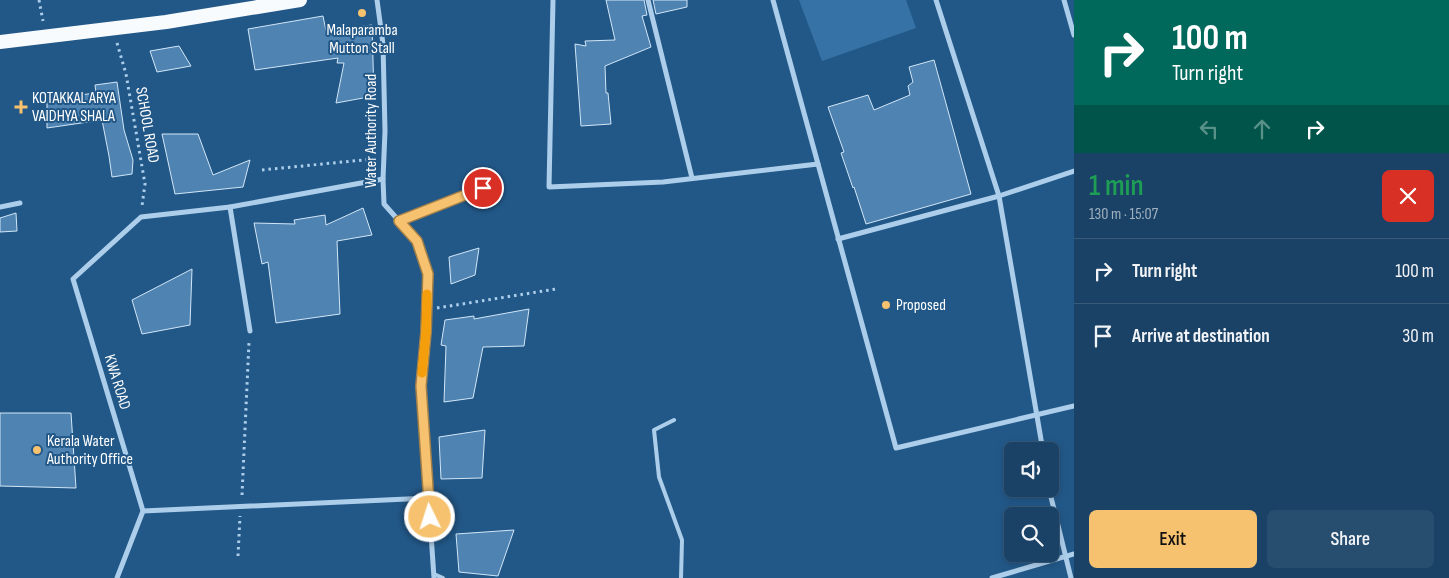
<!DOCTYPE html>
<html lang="en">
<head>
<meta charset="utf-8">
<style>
  :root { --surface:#1a4266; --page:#274d6f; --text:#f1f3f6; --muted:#9fb0bf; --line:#385b7a; --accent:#f6c26f }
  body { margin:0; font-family:"Sofia Sans Condensed",sans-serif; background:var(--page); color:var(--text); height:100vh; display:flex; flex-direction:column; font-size:19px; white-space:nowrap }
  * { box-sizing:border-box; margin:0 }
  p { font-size:16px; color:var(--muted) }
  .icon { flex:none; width:28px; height:28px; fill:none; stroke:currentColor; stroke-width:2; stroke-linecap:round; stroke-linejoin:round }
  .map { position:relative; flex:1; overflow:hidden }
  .side { display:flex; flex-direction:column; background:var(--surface); width:375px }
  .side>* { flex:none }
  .banner { background:#00695c; color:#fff; overflow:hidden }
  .fabs { position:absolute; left:1004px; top:442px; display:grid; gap:10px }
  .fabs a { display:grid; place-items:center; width:55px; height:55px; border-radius:8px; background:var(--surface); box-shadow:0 2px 8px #0003,0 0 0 1px var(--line); font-size:25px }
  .pin { position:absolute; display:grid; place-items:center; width:42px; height:42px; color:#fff; margin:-21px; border:2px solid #fff; border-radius:50%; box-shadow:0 1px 5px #0007 }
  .me { position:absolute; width:55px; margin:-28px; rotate:356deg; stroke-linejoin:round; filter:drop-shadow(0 0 4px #0008) }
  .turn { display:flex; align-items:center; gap:18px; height:105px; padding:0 15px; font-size:22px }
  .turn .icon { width:65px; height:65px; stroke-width:2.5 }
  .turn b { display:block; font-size:35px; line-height:42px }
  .lanes { display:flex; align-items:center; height:48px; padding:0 15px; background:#0003; justify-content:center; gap:25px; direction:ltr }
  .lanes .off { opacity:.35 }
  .round { display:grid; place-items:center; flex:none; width:52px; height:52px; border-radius:8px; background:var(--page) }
  .headline { display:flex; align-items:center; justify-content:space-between; height:85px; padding:0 15px }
  h1 { font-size:30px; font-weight:600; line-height:38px; color:#1e9e55 }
  .primary-button { display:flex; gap:10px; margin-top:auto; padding:10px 15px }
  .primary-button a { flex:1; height:58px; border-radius:8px; background:var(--accent); color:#111; font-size:20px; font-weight:600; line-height:58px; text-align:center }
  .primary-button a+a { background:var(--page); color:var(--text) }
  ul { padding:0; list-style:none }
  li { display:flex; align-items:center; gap:15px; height:65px; padding:0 15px; border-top:1px solid var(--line) }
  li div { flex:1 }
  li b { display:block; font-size:19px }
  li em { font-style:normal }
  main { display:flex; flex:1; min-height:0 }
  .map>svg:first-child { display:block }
  .green { fill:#3672a5 }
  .building { fill:#4f84b2; stroke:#d2e6f7 }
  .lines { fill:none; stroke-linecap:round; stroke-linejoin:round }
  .path { stroke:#adceea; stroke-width:3; stroke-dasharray:2.5 4; stroke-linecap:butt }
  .service { stroke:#adceea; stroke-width:4 }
  .minor { stroke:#adceea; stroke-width:5 }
  .trunk { stroke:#f8fbfe; stroke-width:14 }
  .route-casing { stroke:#a07e48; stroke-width:12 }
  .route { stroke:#f6c26f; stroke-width:9 }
  .slow { stroke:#f59e0b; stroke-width:9 }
  .poi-dot { fill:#f6c26f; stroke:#225888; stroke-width:2 }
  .labels { text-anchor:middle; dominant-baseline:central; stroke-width:4; stroke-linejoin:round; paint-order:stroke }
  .poi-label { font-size:16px; fill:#fff; stroke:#225888; text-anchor:start }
  .street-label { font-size:16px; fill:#fff; stroke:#225888 }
</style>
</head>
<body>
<main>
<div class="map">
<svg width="1074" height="578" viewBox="0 0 1074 578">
  <rect width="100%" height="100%" fill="#225888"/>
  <!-- green -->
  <polygon class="green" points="799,0 906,0 916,28 822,61"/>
  <!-- building -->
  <g class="building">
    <polygon points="606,0 644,0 647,15 642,16 651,47 605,66 606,93 608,93 611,124 581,126 575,44 586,46 585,41 615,40"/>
    <polygon points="653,0 687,0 687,7 656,14"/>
    <polygon points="323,16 326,31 372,25 374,96 336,103 344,63 337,63 338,58 255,70 248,29"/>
    <polygon points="179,46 191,66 157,72 150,51"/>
    <polygon points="934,60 971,194 866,224 854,187 853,188 841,153 844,152 828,107 868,95 874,110 910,95 908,86 913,82 909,67"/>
    <polygon points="117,82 124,130 133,160 132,174 112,177 109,156 102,120 47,128 47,99 96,93 95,85"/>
    <polygon points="162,134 198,134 213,175 250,160 243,187 175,194"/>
    <polygon points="363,208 372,235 337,241 340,314 276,323 268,262 262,264 254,223 295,224 294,220 325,215 326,225"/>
    <polygon points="16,213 17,231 0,232 0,218"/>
    <polygon points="479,248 475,275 451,284 449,257"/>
    <polygon points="192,269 190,325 142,334 132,300"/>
    <polygon points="529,309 524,346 483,347 473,398 444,402 446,346 441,345 445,320 474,316 474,319"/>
    <polygon points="0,413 71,413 76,488 0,486"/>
    <polygon points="485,430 482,478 441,479 439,437"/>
    <polygon points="514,530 498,576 459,572 456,534"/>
  </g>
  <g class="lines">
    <!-- path -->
    <g class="path">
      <polyline points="39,0 43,21"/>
      <polyline points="117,43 126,74 145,184 142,206"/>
      <polyline points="262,170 373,159"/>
      <polyline points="437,308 556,289"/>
      <polyline points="242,495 249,342"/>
      <polyline points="238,556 240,516"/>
    </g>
    <!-- service -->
    <g class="service">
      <polyline points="674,420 654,430 659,477 682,540 681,578"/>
      <polyline points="434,574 443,578"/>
    </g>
    <!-- minor -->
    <g class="minor">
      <polyline points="377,0 383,44 385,131 383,179 384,204 417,241 428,274 426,332 421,386 434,578"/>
      <polyline points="553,0 549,187 663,182 818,164"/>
      <polyline points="648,0 692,178"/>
      <polyline points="773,0 896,448 1074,406"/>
      <polyline points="936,0 999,196 1043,451"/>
      <polyline points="1064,0 1074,35"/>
      <polyline points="0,207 20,203"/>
      <polyline points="230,207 250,331"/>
      <polyline points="399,221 483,188"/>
      <polyline points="838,239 999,196 1074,171"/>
      <polyline points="1049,489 1071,578"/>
      <polyline points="143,511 429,498"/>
      <polyline points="117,578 143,511 73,279 141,217 230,207 383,179"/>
      <polyline points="992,578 1074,554"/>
    </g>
    <!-- trunk -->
    <polyline class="trunk" points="0,42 166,22 300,0"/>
  </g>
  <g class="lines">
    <defs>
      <polyline id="route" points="430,517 421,386 426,332 428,274 417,241 399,221 483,188"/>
    </defs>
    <!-- route casing -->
    <use href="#route" class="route-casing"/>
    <!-- route -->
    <use href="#route" class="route"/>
    <!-- slow -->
    <polyline class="slow" points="422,373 426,332 427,294"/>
  </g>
  <!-- markers -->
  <g class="poi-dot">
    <circle cx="362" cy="13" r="5"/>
    <path d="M18.5 99.5h5v5h5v5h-5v5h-5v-5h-5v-5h5z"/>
    <circle cx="886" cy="305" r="5"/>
    <circle cx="37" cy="450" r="5"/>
  </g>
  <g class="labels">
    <!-- poi labels -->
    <g class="poi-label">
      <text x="362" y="30" text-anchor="middle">Malaparamba<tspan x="362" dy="18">Mutton Stall</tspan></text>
      <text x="32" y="98">KOTAKKAL ARYA<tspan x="32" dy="18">VAIDHYA SHALA</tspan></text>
      <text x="896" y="305">Proposed</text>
      <text x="47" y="441">Kerala Water<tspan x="47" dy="18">Authority Office</tspan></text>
    </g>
    <!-- street labels -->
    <g class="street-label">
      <text transform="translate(147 125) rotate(80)">SCHOOL ROAD</text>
      <text transform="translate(371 131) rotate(-90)">Water Authority Road</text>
      <text transform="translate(117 382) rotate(73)">KWA ROAD</text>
    </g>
  </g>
</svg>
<div class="fabs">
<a><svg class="icon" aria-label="sound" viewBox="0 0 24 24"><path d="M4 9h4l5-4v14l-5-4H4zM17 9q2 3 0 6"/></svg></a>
<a><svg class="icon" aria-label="search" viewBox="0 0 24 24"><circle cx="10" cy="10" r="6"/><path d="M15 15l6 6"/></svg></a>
</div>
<div class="pin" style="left:483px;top:188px;background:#d93025"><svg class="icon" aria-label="arrive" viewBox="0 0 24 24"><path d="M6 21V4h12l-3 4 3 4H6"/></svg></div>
<svg class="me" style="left:430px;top:517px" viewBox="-20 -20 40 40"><circle r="17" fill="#f6c26f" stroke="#fff" stroke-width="3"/><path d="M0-11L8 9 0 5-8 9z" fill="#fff"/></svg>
</div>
<section class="side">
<div class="banner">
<div class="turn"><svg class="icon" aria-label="right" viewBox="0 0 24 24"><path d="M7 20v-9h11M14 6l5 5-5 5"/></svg><div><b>100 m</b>Turn right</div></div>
<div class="lanes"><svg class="icon off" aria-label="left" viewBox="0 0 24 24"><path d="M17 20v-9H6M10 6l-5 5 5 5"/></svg><svg class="icon off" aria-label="ahead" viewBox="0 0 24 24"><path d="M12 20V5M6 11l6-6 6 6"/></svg><svg class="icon" aria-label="right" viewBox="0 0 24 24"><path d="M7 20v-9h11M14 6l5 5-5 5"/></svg></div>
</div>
<div class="headline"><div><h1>1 min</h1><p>130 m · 15:07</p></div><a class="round" style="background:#d93025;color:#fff"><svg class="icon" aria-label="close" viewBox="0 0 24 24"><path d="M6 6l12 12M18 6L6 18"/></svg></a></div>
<ul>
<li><svg class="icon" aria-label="right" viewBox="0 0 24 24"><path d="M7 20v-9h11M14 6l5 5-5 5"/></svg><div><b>Turn right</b></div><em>100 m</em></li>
<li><svg class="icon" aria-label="arrive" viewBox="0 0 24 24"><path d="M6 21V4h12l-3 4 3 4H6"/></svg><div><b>Arrive at destination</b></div><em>30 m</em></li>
</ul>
<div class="primary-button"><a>Exit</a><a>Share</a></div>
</section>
</main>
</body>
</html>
